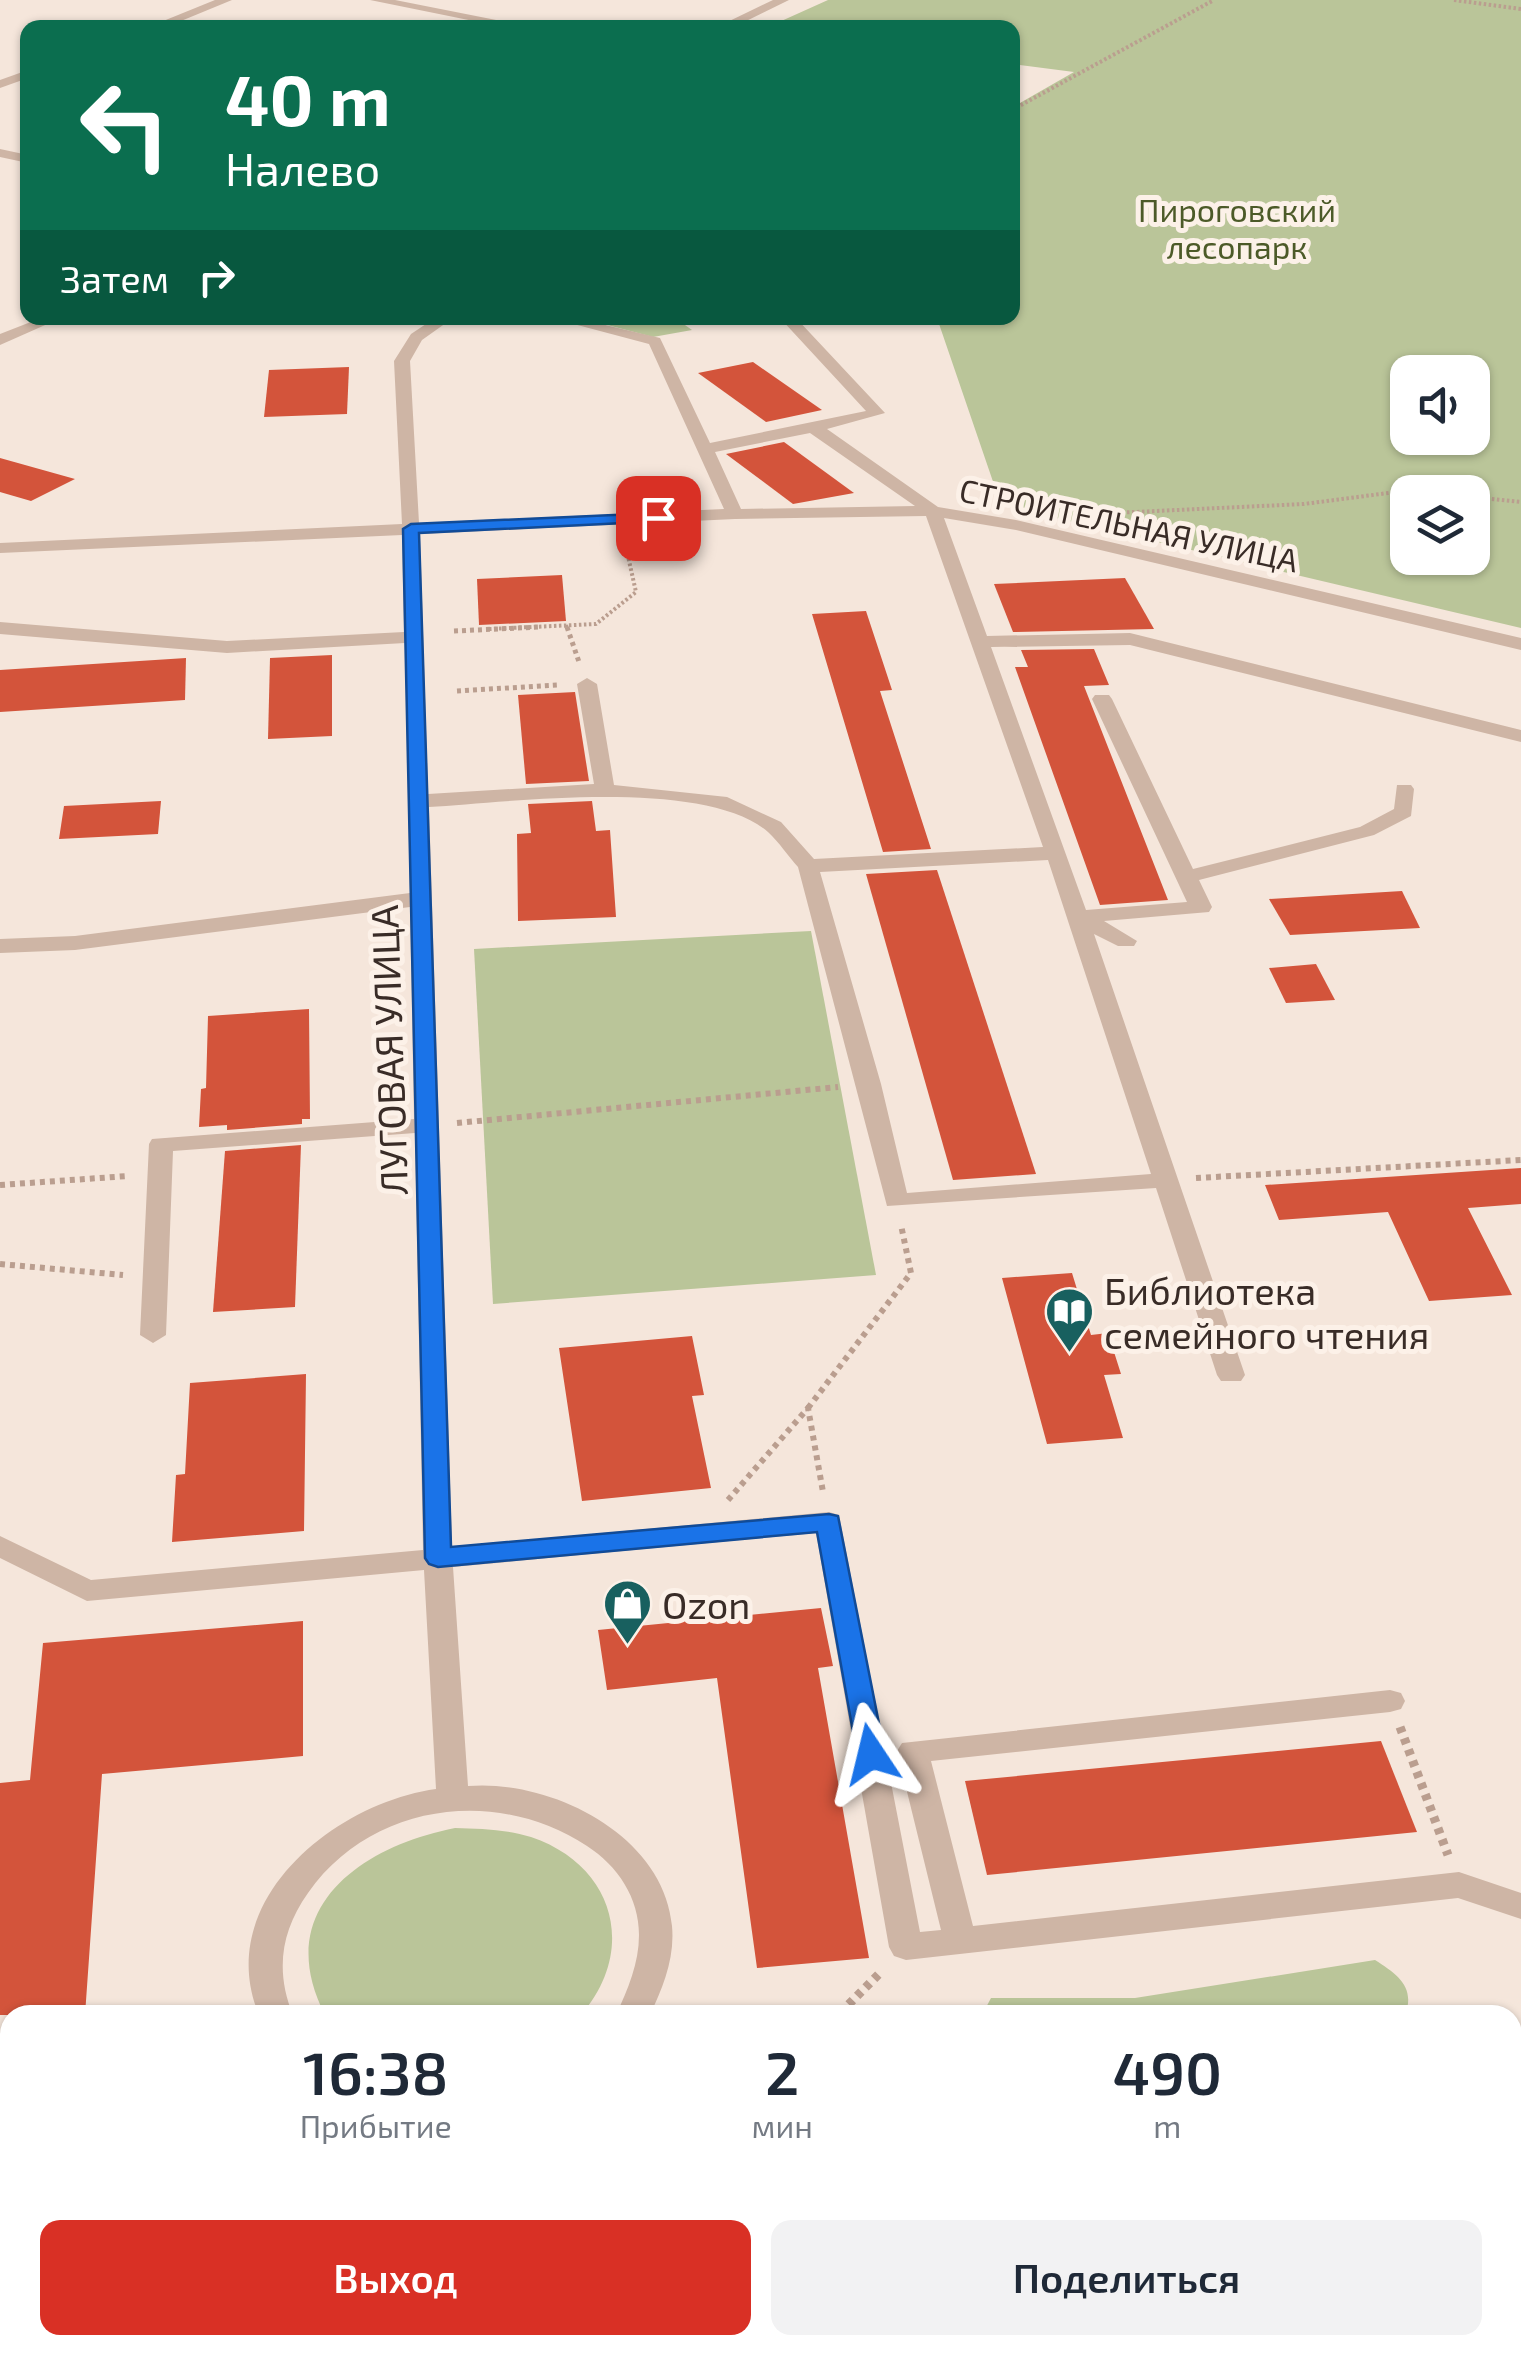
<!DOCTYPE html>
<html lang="ru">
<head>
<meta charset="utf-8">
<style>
  :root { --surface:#fff; --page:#f2f2f3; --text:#1f2937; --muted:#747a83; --accent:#d93025 }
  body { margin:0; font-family:"Exo 2",sans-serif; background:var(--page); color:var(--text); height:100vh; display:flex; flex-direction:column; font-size:38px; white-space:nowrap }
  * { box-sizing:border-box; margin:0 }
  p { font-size:32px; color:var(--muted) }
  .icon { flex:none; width:55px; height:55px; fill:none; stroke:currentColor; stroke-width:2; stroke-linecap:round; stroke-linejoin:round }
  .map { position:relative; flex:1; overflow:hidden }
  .sheet { position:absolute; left:0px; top:2005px; width:1522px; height:350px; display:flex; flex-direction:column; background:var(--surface); border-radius:30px 30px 0 0; box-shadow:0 2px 8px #0004 }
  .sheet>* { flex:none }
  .banner { position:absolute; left:20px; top:20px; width:1000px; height:305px; border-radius:20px; box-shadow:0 2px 8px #0004; background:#0b6e4f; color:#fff; overflow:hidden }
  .controls { position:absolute; left:1390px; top:355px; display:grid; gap:20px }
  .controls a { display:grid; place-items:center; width:100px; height:100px; border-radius:20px; background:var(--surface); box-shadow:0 2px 8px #0004; font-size:50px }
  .pin { position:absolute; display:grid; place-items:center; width:85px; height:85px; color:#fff; margin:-42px; border-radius:20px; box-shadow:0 5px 15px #0006 }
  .me { position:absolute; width:110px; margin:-55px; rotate:350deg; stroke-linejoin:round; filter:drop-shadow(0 0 8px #0008) }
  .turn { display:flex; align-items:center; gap:35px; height:210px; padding:0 40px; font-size:45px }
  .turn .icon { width:130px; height:130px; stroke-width:2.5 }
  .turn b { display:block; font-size:70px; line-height:85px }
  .then { display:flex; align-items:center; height:95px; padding:0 40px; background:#0003; gap:20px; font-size:38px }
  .eta { display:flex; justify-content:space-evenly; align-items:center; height:170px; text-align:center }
  .eta b { font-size:60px; font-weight:600; line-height:70px }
  .button { display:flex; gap:20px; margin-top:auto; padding:20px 40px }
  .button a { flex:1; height:115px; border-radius:20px; background:var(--accent); color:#fff; font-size:40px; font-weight:600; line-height:115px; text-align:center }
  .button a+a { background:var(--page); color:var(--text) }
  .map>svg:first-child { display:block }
  .green { fill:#bac599; fill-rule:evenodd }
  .building { fill:#d3543b }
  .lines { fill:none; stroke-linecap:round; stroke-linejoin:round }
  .path-far3 { stroke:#ba9e8f; stroke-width:4; stroke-dasharray:2.5 2.5; stroke-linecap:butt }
  .path-far2 { stroke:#ba9e8f; stroke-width:5; stroke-dasharray:4 4; stroke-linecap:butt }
  .path-far1 { stroke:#ba9e8f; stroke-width:6; stroke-dasharray:5 5; stroke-linecap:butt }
  .path { stroke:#ba9e8f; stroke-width:9; stroke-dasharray:6 6; stroke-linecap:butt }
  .minor { fill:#ceb5a5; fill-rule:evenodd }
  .route { fill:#1a73e8; stroke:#114b97; stroke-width:2.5 }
  .labels { text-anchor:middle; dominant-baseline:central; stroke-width:10; stroke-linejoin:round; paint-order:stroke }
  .far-park-label { font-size:32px; fill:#4c5a28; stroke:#fcf1e8 }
  .far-street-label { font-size:32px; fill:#392c27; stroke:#fcf1e8 }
  .street-label { font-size:38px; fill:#392c27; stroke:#fcf1e8 }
  .poi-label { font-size:38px; fill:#392c27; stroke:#fcf1e8; text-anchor:start }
</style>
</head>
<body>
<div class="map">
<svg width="1521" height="2355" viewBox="0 0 1521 2355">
  <rect width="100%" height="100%" fill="#f5e6db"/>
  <!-- green -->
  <g class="green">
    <path d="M828 0H1521V628L1001 505 937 318H1012L1013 107 1074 72 1013 64 1012 28 768 27ZM1472 372V438H1408V372ZM1408 492H1472V558H1408Z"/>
    <polygon points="581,318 675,318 692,330 653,337"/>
    <polygon points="811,931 876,1275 493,1304 474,949"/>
    <path d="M455 1828C480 1829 506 1829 531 1837 614 1865 638 1949 581 2015H325C271 1910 359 1847 455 1828Z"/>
    <path d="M1375 1960C1397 1974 1416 1987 1405 2015H982L991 1998H1135Z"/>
    <polygon points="516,2345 971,2345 965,2355 516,2355"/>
  </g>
  <!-- building -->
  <g class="building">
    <polygon points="753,362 822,410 766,422 698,373"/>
    <polygon points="349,367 347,414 264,417 269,370"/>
    <polygon points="784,442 854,493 793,504 726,454"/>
    <polygon points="0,458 75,479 31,501 0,492"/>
    <polygon points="562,575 566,621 479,625 477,579"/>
    <polygon points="1125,578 1154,629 1013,632 994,584"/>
    <polygon points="866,611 892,690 880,691 931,849 883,852 812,614"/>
    <polygon points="1094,649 1109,685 1084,686 1168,900 1100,905 1015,667 1028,667 1021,650"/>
    <polygon points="332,655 332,736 268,739 270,658"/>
    <polygon points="186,658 185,700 0,712 0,670"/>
    <polygon points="575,692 589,781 526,784 518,695"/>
    <polygon points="161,801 158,834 59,839 64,806"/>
    <polygon points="592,801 596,831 610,830 616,917 518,921 517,834 531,833 528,804"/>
    <polygon points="937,870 1036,1174 953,1180 866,874"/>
    <polygon points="1402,891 1420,928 1290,935 1269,899"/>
    <polygon points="1316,964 1335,1000 1286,1003 1269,968"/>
    <polygon points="309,1009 310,1119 302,1119 302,1124 227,1130 227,1125 199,1127 201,1089 206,1088 208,1016"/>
    <polygon points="301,1145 295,1307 213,1312 225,1151"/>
    <polygon points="1521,1168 1521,1204 1468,1208 1512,1295 1429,1301 1388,1212 1279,1220 1265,1185"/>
    <polygon points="1072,1273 1091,1335 1108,1333 1121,1374 1104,1375 1123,1438 1047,1444 1002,1278"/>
    <polygon points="692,1336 704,1395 692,1396 711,1488 582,1501 559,1348"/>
    <polygon points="306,1374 304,1531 172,1542 176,1475 185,1474 190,1383"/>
    <polygon points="821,1608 833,1666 818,1668 869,1958 757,1968 717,1678 607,1690 598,1630"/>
    <polygon points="303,1621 303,1756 102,1774 85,2015 0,2015 0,1783 30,1780 43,1643"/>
    <polygon points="1381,1741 1417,1832 987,1875 965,1781"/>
  </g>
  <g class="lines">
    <!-- path-far3 -->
    <g class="path-far3">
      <polyline points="1454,0 1521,9"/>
      <polyline points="1012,110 1214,0"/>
      <polyline points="1472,497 1521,502"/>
      <polyline points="1092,514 1304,504 1411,490 1429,492"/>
      <polyline points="566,625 567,629"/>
      <polyline points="489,629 596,624 636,592 625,543"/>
    </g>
    <!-- path-far2 -->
    <g class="path-far2">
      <polyline points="567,627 579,662"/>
      <polyline points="454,631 540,627"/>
      <polyline points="457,691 557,685"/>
    </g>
    <!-- path-far1 -->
    <g class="path-far1">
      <polyline points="457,1123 838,1087"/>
      <polyline points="1196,1178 1521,1160"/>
      <polyline points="0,1185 128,1176"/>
      <polyline points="0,1264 123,1275"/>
      <polyline points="808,1408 911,1273 901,1225"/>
      <polyline points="728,1500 808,1408 823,1492"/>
    </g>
    <!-- path -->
    <g class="path">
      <polyline points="1400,1727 1448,1855"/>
      <polyline points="671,2014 843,2010 882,1971"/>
    </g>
    <!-- minor -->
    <g class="minor">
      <polygon points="215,0 232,0 164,28 146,28"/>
      <polygon points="370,0 395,0 536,28 508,28"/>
      <polygon points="773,0 789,0 732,28 715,28"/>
      <polygon points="28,70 28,78 0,88 0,80"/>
      <polygon points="0,149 28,155 28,163 0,157"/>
      <polygon points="41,318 61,318 0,345 0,334"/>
      <path d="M435 318H453L422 340 410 361 419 523 724 509 649 344 551 318H576L660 338 710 443 866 411 780 318H796L885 413 827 429 938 507 1016 520 1521 638V650L1016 530 944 518 987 636 1130 633 1521 730V742L1130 645 991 647 1086 910 1187 902 1092 699 1095 695H1109L1112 699 1193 869 1360 827 1394 809 1397 785H1411L1414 789 1411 816 1374 835 1199 880 1212 907 1209 912 1104 921 1137 941 1134 946H1118L1094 934 1245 1375 1241 1381H1221L1217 1375 1156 1188 887 1206 798 867C788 856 779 842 768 832 704 777 511 802 429 807L452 1547 829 1512 839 1515 920 1932 941 1930 897 1751 902 1743 1390 1690 1401 1693 1405 1701 1401 1709 1390 1712 931 1761 973 1926 1459 1872 1521 1893V1919L1458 1898 906 1960 894 1956 889 1947 816 1533 453 1567 468 1786C551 1779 664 1835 672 1926 675 1958 663 1987 650 2015H616C628 1989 639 1963 639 1935 639 1898 618 1866 587 1846 498 1787 372 1802 308 1893 281 1931 275 1971 293 2015H259C212 1902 334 1803 436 1789L424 1570 87 1601 0 1558V1536L91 1580 423 1550 415 1133 173 1151 166 1335 153 1343 140 1335 149 1144 152 1139 414 1119 410 907 75 950 0 953V939L75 936 410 893 405 643 227 653 0 634V622L227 641 404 632 402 535 0 553V543L402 524 394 361 411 334ZM810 433 915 506 741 509 715 452ZM926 516 1043 847 814 859 781 822 727 797 614 785 597 684 587 678 577 684 594 784 428 794 420 534 735 519ZM1048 860 1151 1174 907 1193 881 1084 820 872Z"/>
      <rect x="450" y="2345" width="38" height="10"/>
    </g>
  </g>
  <!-- route -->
  <polygon class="route" points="658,513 666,518 664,521 419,533 451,1547 829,1514 838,1516 885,1754 881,1762 871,1765 861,1762 857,1754 817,1532 438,1567 429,1564 425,1558 403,529 411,524"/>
  <!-- icons -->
  <defs>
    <symbol id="library-pin" viewBox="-11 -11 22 30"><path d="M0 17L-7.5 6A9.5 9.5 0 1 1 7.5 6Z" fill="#18605f" stroke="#fcf1e8"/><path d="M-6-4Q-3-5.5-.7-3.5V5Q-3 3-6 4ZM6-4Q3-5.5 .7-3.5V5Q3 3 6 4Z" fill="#fff"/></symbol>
    <symbol id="shop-pin" viewBox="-11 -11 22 30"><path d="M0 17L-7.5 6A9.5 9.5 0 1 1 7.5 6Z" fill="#18605f" stroke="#fcf1e8"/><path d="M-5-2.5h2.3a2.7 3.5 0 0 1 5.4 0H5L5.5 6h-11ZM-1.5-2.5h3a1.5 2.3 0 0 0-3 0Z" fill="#fff"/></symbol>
  </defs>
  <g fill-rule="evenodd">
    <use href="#library-pin" x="1042" y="1284" width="55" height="75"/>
    <use href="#shop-pin" x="600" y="1576" width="55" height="75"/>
  </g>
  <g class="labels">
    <!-- far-park labels -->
    <g class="far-park-label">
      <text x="1237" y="209">Пироговский<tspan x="1237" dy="37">лесопарк</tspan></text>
    </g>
    <!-- far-street labels -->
    <g class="far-street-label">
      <text transform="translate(1129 524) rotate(12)">СТРОИТЕЛЬНАЯ УЛИЦА</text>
    </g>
    <!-- street labels -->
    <g class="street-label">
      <text transform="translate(388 1050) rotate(-92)">ЛУГОВАЯ УЛИЦА</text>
    </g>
    <!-- poi labels -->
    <g class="poi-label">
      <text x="1104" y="1290">Библиотека<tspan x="1104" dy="44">семейного чтения</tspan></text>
      <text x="662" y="1604">Ozon</text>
    </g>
  </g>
</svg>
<div class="controls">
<a><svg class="icon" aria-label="sound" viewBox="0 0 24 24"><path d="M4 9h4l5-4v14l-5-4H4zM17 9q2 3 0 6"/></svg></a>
<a><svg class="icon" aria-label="layers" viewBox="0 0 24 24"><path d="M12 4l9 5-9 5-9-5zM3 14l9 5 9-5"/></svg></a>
</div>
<div class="pin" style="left:658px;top:518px;background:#d93025"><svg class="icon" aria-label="arrive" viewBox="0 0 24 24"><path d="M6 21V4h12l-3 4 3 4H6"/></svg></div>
<svg class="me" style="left:871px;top:1754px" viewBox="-20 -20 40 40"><path d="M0-17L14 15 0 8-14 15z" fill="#1a73e8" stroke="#fff" stroke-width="4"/></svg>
<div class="banner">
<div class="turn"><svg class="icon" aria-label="left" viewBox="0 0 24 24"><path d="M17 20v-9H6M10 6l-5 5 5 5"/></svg><div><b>40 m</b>Налево</div></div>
<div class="then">Затем<svg class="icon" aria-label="right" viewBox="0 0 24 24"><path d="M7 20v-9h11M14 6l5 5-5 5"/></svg></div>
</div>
<section class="sheet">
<div class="eta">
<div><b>16:38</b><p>Прибытие</p></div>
<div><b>2</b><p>мин</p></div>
<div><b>490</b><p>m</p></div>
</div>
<div class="button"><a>Выход</a><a>Поделиться</a></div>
</section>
</div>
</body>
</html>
